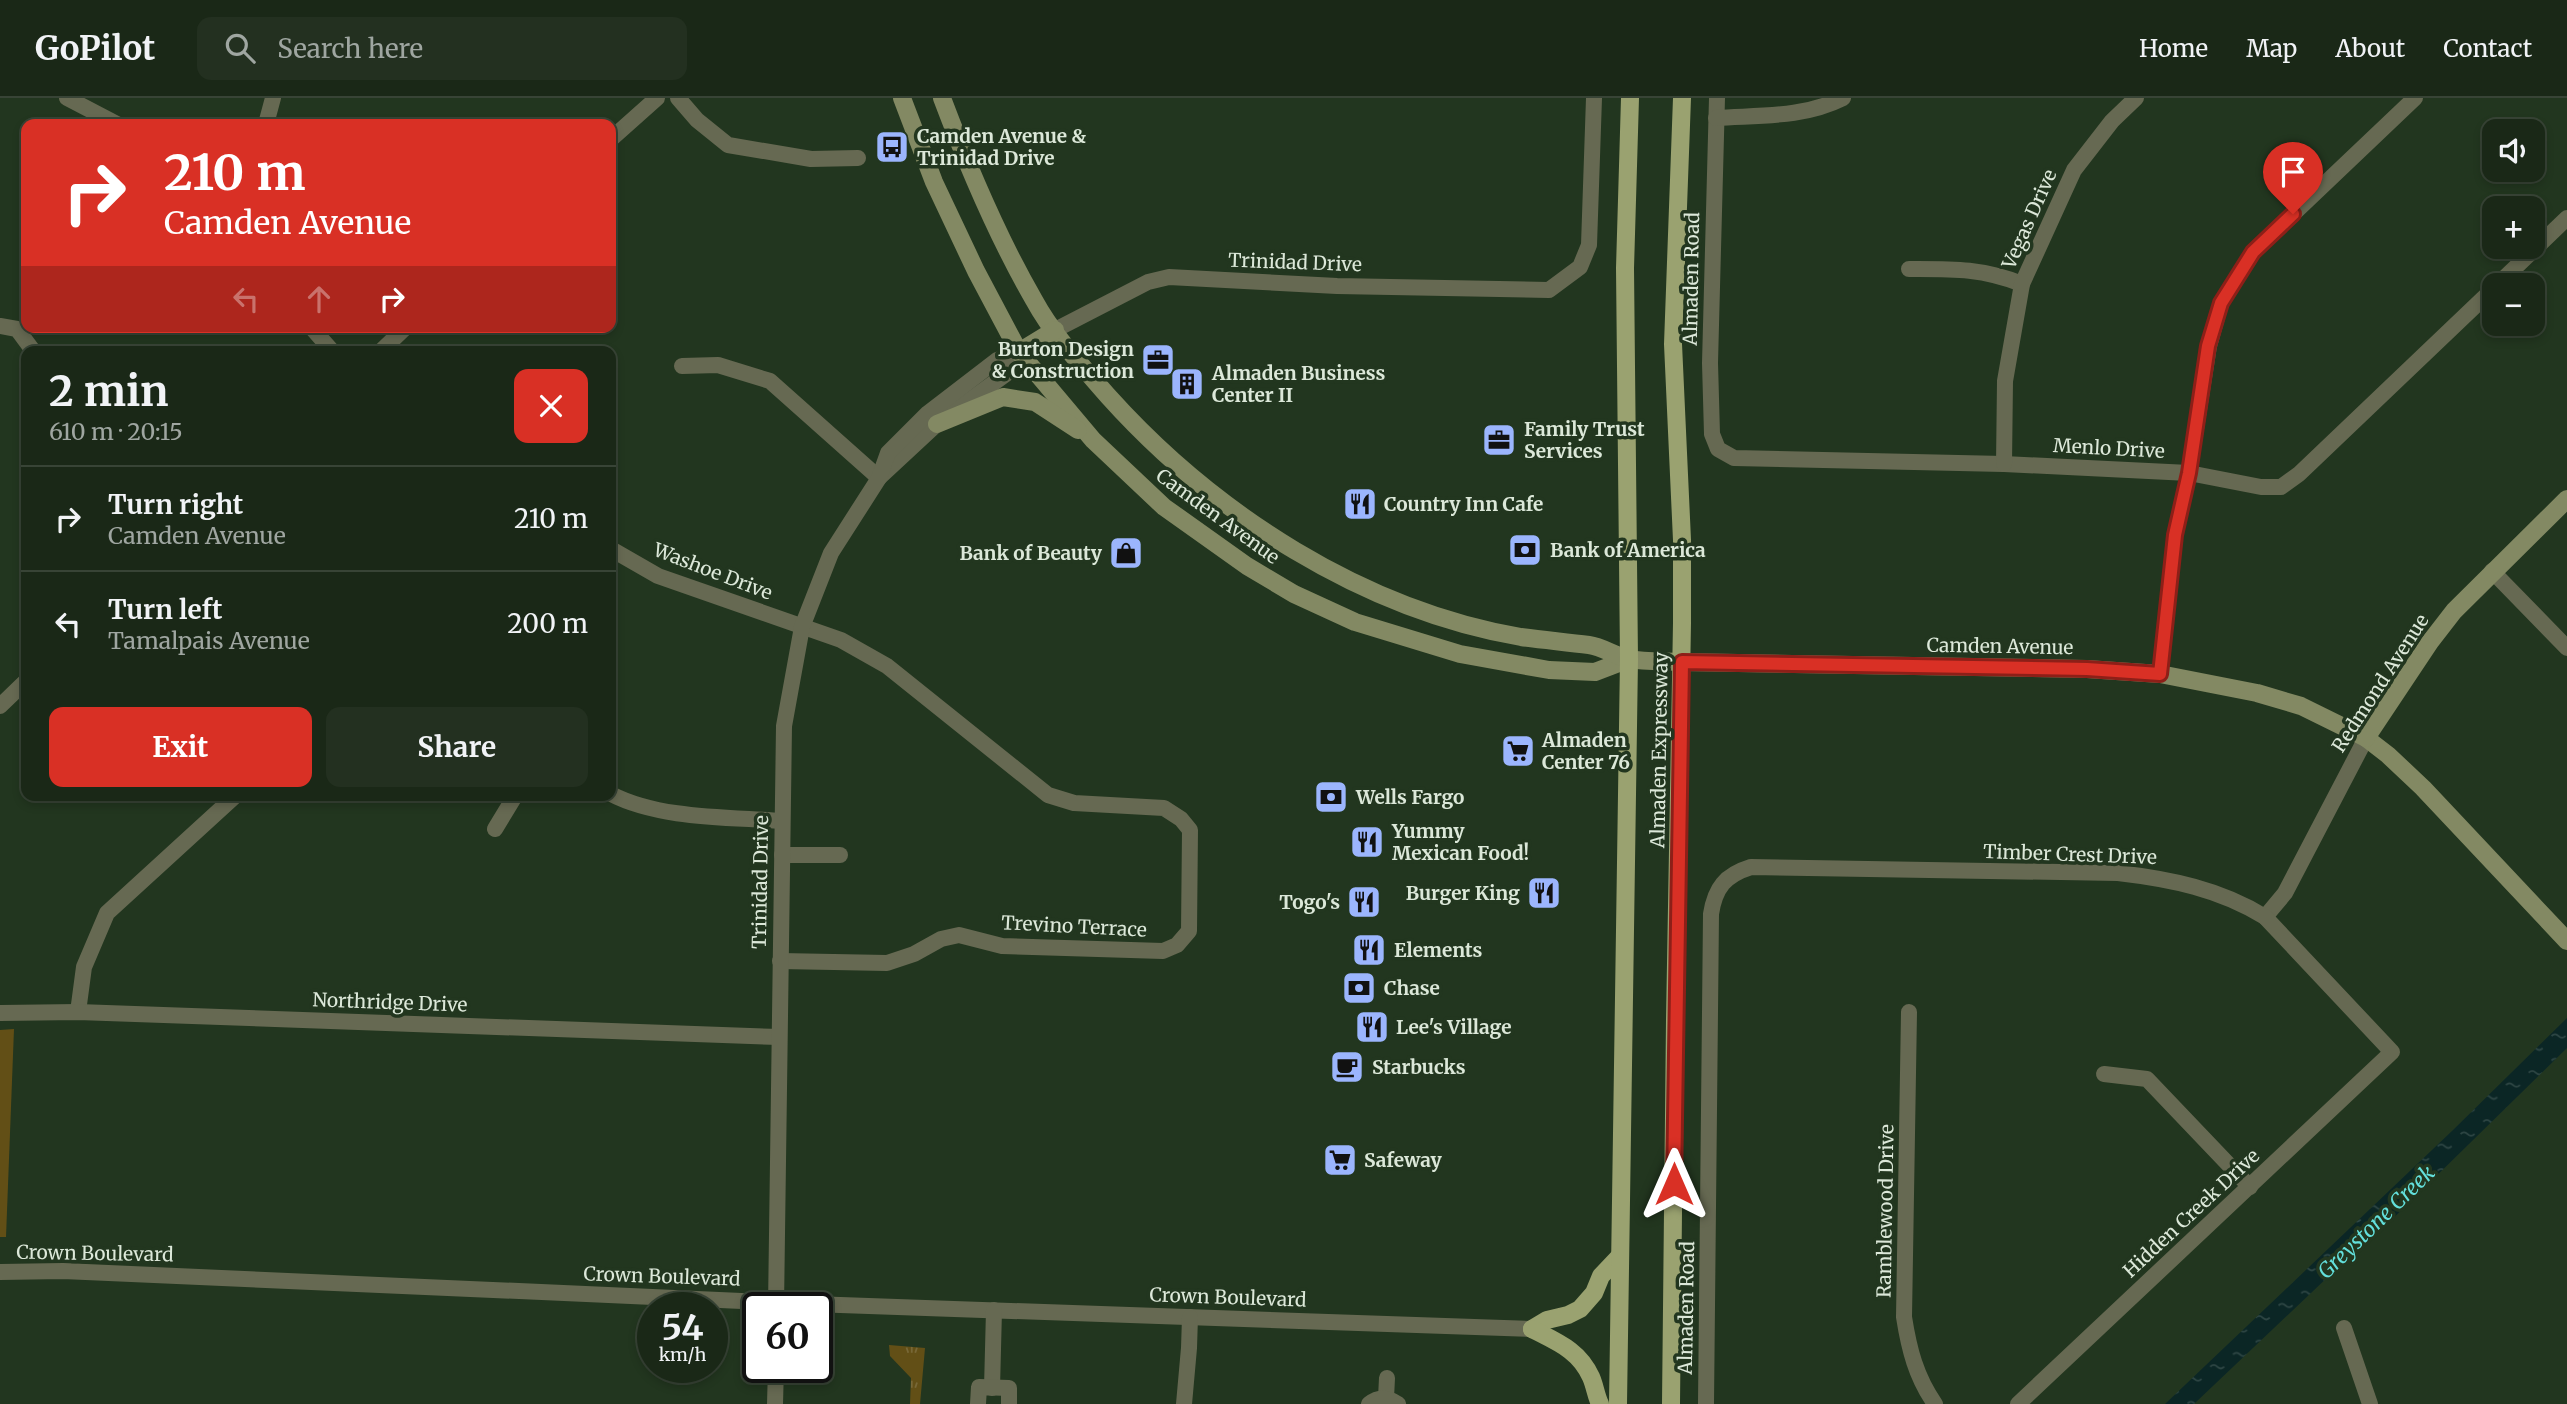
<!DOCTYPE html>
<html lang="en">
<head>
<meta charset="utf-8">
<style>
  :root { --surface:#1a2817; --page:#233020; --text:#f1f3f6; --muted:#9fa6a1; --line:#384436; --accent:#d93025 }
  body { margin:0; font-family:Merriweather,serif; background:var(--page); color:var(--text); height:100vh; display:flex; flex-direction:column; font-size:26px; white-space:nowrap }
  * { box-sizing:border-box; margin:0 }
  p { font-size:23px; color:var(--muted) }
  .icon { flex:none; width:38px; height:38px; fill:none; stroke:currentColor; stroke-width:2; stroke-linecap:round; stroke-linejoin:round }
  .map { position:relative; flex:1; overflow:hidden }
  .panel { position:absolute; left:21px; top:248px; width:595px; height:455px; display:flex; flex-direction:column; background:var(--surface); border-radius:14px; box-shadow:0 4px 10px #0003,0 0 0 2px var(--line) }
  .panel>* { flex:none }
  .hud { position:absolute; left:21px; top:21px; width:595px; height:214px; border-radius:14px; box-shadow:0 4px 10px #0003,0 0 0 2px var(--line); background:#d93025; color:#fff; overflow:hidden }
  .controls { position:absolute; left:2482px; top:21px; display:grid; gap:14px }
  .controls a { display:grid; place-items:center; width:63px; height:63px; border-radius:14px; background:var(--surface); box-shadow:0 4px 10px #0003,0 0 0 2px var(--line); font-size:35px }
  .speed { position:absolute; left:637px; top:1194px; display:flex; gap:14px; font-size:35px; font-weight:700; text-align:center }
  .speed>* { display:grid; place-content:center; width:91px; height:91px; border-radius:50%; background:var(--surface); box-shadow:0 4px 10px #0003,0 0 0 2px var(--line); line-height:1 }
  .speed small { font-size:18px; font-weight:400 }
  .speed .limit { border:4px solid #111; border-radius:10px; background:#fff; color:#111 }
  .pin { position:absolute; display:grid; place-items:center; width:60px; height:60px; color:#fff; margin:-72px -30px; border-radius:50% 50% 50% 0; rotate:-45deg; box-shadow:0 0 7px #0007 }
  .pin .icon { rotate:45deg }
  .me { position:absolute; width:77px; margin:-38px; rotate:0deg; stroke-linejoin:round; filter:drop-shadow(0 0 5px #0008) }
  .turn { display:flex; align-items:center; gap:24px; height:147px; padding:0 28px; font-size:32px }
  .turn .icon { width:91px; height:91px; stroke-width:2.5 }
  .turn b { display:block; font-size:49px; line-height:60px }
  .lanes { display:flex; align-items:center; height:66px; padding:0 28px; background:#0003; justify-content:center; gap:35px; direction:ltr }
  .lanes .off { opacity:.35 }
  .round { display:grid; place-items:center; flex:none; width:74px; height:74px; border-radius:14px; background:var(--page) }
  .overview { display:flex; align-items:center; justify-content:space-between; height:119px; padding:0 28px }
  h1 { font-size:42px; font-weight:700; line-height:52px }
  .primary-button { display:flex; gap:14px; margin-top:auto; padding:14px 28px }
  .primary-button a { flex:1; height:80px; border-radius:14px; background:var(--accent); color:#fff; font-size:28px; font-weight:700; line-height:80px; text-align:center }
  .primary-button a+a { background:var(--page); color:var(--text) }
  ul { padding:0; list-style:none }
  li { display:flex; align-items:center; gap:21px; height:105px; padding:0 28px; border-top:2px solid var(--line) }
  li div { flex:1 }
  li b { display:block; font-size:26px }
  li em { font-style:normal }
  header { display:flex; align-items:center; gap:42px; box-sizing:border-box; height:98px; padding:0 35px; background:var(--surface); border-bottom:2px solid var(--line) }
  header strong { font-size:33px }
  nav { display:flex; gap:38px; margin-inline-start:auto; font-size:24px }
  .search { width:490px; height:63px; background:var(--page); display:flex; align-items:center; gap:18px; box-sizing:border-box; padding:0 24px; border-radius:14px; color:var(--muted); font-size:26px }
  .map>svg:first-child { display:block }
  .park { fill:url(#park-tufts) }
  .pitch { fill:#624f16 }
  .water { fill:url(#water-ripples) }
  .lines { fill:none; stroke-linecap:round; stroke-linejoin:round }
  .street { stroke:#666952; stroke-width:16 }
  .secondary { stroke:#838963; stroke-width:18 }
  .primary { stroke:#9aa270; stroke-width:18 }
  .route-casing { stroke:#8d1f18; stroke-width:18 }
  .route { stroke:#d93025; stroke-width:12 }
  .labels { text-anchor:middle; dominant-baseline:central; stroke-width:7; stroke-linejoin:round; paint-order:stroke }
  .poi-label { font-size:19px; font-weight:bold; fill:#dce8d9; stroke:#22361f; text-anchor:start }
  .street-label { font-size:19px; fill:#dce8d9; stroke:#22361f }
  .water-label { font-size:21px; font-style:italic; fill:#63e0dc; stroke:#22361f }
</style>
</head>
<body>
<header>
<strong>GoPilot</strong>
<div class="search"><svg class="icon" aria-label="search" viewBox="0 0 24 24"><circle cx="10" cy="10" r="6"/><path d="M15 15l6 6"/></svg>Search here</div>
<nav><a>Home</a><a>Map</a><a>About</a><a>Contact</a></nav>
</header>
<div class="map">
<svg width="2567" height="1306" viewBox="0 0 2567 1306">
  <defs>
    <pattern id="park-tufts" width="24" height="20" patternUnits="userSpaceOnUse" patternTransform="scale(1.75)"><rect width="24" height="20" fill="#624f16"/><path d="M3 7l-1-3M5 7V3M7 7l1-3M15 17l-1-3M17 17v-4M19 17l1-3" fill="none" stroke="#786837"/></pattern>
    <pattern id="water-ripples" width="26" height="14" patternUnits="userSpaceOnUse" patternTransform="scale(1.75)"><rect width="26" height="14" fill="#0b2625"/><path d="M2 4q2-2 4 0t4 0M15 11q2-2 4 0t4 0" fill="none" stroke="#2e4644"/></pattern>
  </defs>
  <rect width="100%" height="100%" fill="#22361f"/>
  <!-- park -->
  <polygon class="park" points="889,1247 925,1250 920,1306 910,1306 911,1280 890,1258"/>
  <!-- pitch -->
  <polygon class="pitch" points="14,931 6,1139 0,1139 0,932"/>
  <!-- water -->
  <polygon class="water" points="2567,920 2567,950 2371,1142 2350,1158 2194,1306 2165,1306 2453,1032"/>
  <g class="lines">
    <!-- street -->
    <g class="street">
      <polyline points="67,0 117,26"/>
      <polyline points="678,0 697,22 728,47 811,61 858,60"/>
      <polyline points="1717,0 1710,265 1712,336 1718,351 1734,360 2004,366 2189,375 2261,389 2281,389 2299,376 2494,190"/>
      <path d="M1716 20C1760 17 1803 20 1843 0"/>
      <polyline points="266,26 273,0"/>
      <polyline points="611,41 657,0"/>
      <path d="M1909 171C1952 171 1981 170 2022 186"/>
      <polyline points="2497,187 2567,120"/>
      <polyline points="0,228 17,231 34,254"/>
      <polyline points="311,229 333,254"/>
      <polyline points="1055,232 1148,184 1169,179 1337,188 1549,192 1580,169 1589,147 1594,0"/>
      <polyline points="380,254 406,229"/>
      <polyline points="682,268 718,267 770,283 879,380"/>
      <polyline points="2004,366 2005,283 2022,186 2074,72 2112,23 2136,0"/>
      <polyline points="881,378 937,326 1006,276 1019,254"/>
      <polyline points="611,451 658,478 841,542 887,568 1048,697 1074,705 1164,710 1181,721 1190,732 1189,833 1177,847 1163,853 1002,848 959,837 941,841 914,856 887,865 780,863"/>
      <polyline points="2492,473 2567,550"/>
      <polyline points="2160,576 2175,437 2189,375 2209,248 2221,205 2253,154 2415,0"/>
      <polyline points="0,608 26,583"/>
      <path d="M611 696C659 721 728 719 782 723"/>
      <polyline points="495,731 515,698"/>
      <polyline points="782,757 840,757"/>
      <polyline points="2265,819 2285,795 2366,640"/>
      <polyline points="78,914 84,869 107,815 235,698"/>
      <path d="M1909 914 1904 1219C1909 1251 1916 1279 1935 1306"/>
      <polyline points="0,915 78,914 779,939"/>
      <polyline points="2104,976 2147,981 2250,1089"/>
      <polyline points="0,1174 63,1173 812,1206 1532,1231"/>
      <polyline points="776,1209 784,628 802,529 831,455 879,380 888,355 928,315 997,262 1019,254"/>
      <polyline points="2344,1230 2370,1306"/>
      <polyline points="992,1290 994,1212"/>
      <polyline points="1386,1300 1387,1280"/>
      <polyline points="775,1306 776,1269"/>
      <polyline points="978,1306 979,1289 1009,1290 1009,1306"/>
      <polyline points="1184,1306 1189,1250 1190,1219"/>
      <path d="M1369 1306C1379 1298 1388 1299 1398 1306"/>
      <path d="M1706 1306 1711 816C1715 790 1725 777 1751 769L2118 775C2170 781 2220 791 2265 819L2392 954 2018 1306"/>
    </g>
    <!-- secondary -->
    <g class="secondary">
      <polyline points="902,0 934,84 976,173 1019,254 1093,342 1164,409 1247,468 1294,496 1355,524 1460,556 1549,572 1595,574 1629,561"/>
      <path d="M942 0C968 69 997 138 1034 202 1053 237 1082 268 1108 298 1214 416 1363 512 1521 539 1543 542 1566 544 1589 547 1603 549 1615 558 1629 561 1645 564 1665 563 1682 564L2087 571 2160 576 2257 595 2301 608 2366 640 2388 657 2423 690 2567 843"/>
      <polyline points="1019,254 1055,232"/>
      <polyline points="937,326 1003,299 1035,304 1078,332"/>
      <polyline points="2366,640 2430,544 2454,513 2567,401"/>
    </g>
    <!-- primary -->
    <g class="primary">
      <polyline points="1532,1231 1547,1222 1568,1217 1580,1211 1594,1195 1601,1178 1619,1159"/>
      <path d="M1532 1231C1557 1244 1579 1252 1591 1279 1595 1288 1596 1298 1600 1306"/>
      <polyline points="1618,1306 1629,561 1625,170 1630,0"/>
      <polyline points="1671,1306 1675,922 1682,525 1682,442 1673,246 1682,0"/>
    </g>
  </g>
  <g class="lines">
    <defs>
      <polyline id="route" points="1674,1086 1682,564 2087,571 2160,576 2175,437 2189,375 2208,248 2221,205 2253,154 2293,116"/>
    </defs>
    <!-- route casing -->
    <use href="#route" class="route-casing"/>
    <!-- route -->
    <use href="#route" class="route"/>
  </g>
  <!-- icons -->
  <defs>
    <symbol id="bus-square" viewBox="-11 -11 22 22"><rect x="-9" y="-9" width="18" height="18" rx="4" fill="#9bb5fd" stroke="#22361f"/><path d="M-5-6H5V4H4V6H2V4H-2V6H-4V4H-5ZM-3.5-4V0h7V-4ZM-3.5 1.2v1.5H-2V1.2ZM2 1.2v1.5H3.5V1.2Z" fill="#111"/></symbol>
    <symbol id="office-square" viewBox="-11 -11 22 22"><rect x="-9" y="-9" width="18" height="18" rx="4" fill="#9bb5fd" stroke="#22361f"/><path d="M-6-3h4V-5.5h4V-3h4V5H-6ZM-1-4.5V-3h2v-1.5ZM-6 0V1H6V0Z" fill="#111"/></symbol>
    <symbol id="building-square" viewBox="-11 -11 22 22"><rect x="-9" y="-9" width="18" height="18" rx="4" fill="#9bb5fd" stroke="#22361f"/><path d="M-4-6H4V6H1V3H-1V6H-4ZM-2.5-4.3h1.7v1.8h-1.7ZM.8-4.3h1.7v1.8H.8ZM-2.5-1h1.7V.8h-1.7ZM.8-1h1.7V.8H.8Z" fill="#111"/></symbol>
    <symbol id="restaurant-square" viewBox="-11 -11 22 22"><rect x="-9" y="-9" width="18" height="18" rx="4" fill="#9bb5fd" stroke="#22361f"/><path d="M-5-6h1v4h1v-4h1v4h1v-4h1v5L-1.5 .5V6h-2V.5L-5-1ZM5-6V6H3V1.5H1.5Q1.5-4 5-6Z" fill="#111"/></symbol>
    <symbol id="bank-square" viewBox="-11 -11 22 22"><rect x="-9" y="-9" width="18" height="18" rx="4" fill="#9bb5fd" stroke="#22361f"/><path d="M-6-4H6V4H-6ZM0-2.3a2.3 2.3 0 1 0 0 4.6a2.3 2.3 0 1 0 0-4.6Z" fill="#111"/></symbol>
    <symbol id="shop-square" viewBox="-11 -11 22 22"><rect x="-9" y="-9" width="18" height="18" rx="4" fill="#9bb5fd" stroke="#22361f"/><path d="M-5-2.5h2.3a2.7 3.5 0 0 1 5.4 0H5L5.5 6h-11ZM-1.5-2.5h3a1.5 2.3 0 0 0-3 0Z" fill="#111"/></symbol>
    <symbol id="supermarket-square" viewBox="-11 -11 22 22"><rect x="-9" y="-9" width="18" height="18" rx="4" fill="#9bb5fd" stroke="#22361f"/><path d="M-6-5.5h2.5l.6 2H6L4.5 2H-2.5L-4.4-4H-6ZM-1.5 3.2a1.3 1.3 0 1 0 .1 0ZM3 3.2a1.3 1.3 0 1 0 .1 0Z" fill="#111"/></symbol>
    <symbol id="cafe-square" viewBox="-11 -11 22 22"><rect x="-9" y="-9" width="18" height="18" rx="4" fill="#9bb5fd" stroke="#22361f"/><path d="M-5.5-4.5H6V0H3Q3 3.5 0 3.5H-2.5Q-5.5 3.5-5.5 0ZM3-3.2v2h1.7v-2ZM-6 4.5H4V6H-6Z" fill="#111"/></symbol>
  </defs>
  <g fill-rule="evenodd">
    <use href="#bus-square" x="873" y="30" width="38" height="38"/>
    <use href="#office-square" x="1139" y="243" width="38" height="38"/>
    <use href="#building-square" x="1168" y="267" width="38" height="38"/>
    <use href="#office-square" x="1480" y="323" width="38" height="38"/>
    <use href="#restaurant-square" x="1341" y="387" width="38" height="38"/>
    <use href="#bank-square" x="1506" y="433" width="38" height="38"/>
    <use href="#shop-square" x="1107" y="436" width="38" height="38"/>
    <use href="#supermarket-square" x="1499" y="634" width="38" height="38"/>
    <use href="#bank-square" x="1312" y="680" width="38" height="38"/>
    <use href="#restaurant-square" x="1348" y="725" width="38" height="38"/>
    <use href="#restaurant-square" x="1525" y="776" width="38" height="38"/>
    <use href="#restaurant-square" x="1345" y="785" width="38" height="38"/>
    <use href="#restaurant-square" x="1350" y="833" width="38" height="38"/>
    <use href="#bank-square" x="1340" y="871" width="38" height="38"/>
    <use href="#restaurant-square" x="1353" y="910" width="38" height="38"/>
    <use href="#cafe-square" x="1328" y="950" width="38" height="38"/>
    <use href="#supermarket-square" x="1321" y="1043" width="38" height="38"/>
  </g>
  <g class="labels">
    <!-- poi labels -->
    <g class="poi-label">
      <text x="917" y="38">Camden Avenue &amp;<tspan x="917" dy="22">Trinidad Drive</tspan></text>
      <text x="1134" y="251" text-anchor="end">Burton Design<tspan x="1134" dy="22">&amp; Construction</tspan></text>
      <text x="1212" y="275">Almaden Business<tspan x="1212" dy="22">Center II</tspan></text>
      <text x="1524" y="331">Family Trust<tspan x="1524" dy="22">Services</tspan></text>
      <text x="1384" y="406">Country Inn Cafe</text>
      <text x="1550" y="452">Bank of America</text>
      <text x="1102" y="455" text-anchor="end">Bank of Beauty</text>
      <text x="1542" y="642">Almaden<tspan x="1542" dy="22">Center 76</tspan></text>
      <text x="1356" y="699">Wells Fargo</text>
      <text x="1392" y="733">Yummy<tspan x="1392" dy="22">Mexican Food!</tspan></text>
      <text x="1520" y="795" text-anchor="end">Burger King</text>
      <text x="1340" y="804" text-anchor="end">Togo's</text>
      <text x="1394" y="852">Elements</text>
      <text x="1384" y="890">Chase</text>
      <text x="1396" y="929">Lee's Village</text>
      <text x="1372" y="969">Starbucks</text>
      <text x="1364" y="1062">Safeway</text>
    </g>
    <!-- street labels -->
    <g class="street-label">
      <text transform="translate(2029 121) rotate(-66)">Vegas Drive</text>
      <text transform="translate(1295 164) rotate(2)">Trinidad Drive</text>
      <text transform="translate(1691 181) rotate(-89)">Almaden Road</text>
      <text transform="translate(2109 350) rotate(3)">Menlo Drive</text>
      <text transform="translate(1218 418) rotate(36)">Camden Avenue</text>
      <text transform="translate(713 473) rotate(21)">Washoe Drive</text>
      <text transform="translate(2000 548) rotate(1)">Camden Avenue</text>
      <text transform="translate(2380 585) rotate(-57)">Redmond Avenue</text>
      <text transform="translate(1659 652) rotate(-89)">Almaden Expressway</text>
      <text transform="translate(2070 756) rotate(2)">Timber Crest Drive</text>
      <text transform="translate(760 784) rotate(-89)">Trinidad Drive</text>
      <text transform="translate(1074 828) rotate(3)">Trevino Terrace</text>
      <text transform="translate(390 904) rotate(2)">Northridge Drive</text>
      <text transform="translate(1885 1113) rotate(-89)">Ramblewood Drive</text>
      <text transform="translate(2191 1115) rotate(-43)">Hidden Creek Drive</text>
      <text transform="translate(95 1155) rotate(1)">Crown Boulevard</text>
      <text transform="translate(662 1178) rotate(2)">Crown Boulevard</text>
      <text transform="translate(1228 1199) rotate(2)">Crown Boulevard</text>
      <text transform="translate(1686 1210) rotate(-89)">Almaden Road</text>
    </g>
    <!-- water labels -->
    <g class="water-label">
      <text transform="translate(2376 1124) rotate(-44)">Greystone Creek</text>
    </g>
  </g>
</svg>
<div class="controls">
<a><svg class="icon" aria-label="sound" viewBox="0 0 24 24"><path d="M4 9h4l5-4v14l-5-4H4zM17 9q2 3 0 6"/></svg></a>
<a>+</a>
<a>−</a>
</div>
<div class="speed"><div>54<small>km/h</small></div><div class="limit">60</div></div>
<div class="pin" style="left:2293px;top:116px;background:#d93025"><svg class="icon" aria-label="arrive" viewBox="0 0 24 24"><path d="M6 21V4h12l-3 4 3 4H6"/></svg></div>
<svg class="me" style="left:1674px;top:1086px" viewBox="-20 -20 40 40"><path d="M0-17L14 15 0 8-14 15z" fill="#d93025" stroke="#fff" stroke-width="4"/></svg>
<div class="hud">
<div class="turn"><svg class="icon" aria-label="right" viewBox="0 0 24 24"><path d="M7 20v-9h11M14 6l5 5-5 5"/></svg><div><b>210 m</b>Camden Avenue</div></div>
<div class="lanes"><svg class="icon off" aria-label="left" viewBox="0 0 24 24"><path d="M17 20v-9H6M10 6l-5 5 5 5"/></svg><svg class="icon off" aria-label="ahead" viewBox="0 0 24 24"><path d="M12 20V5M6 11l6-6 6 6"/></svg><svg class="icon" aria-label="right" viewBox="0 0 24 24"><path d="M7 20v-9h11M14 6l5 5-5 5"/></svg></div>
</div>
<section class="panel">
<div class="overview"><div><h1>2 min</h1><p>610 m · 20:15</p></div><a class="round" style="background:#d93025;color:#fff"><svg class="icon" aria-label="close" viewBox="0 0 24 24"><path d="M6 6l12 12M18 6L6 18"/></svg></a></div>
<ul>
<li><svg class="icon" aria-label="right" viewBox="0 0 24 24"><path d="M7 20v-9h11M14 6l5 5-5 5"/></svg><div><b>Turn right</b><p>Camden Avenue</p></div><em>210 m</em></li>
<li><svg class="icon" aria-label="left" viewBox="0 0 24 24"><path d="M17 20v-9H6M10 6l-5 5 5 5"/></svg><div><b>Turn left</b><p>Tamalpais Avenue</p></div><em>200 m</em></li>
</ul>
<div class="primary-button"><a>Exit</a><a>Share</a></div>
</section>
</div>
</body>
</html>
